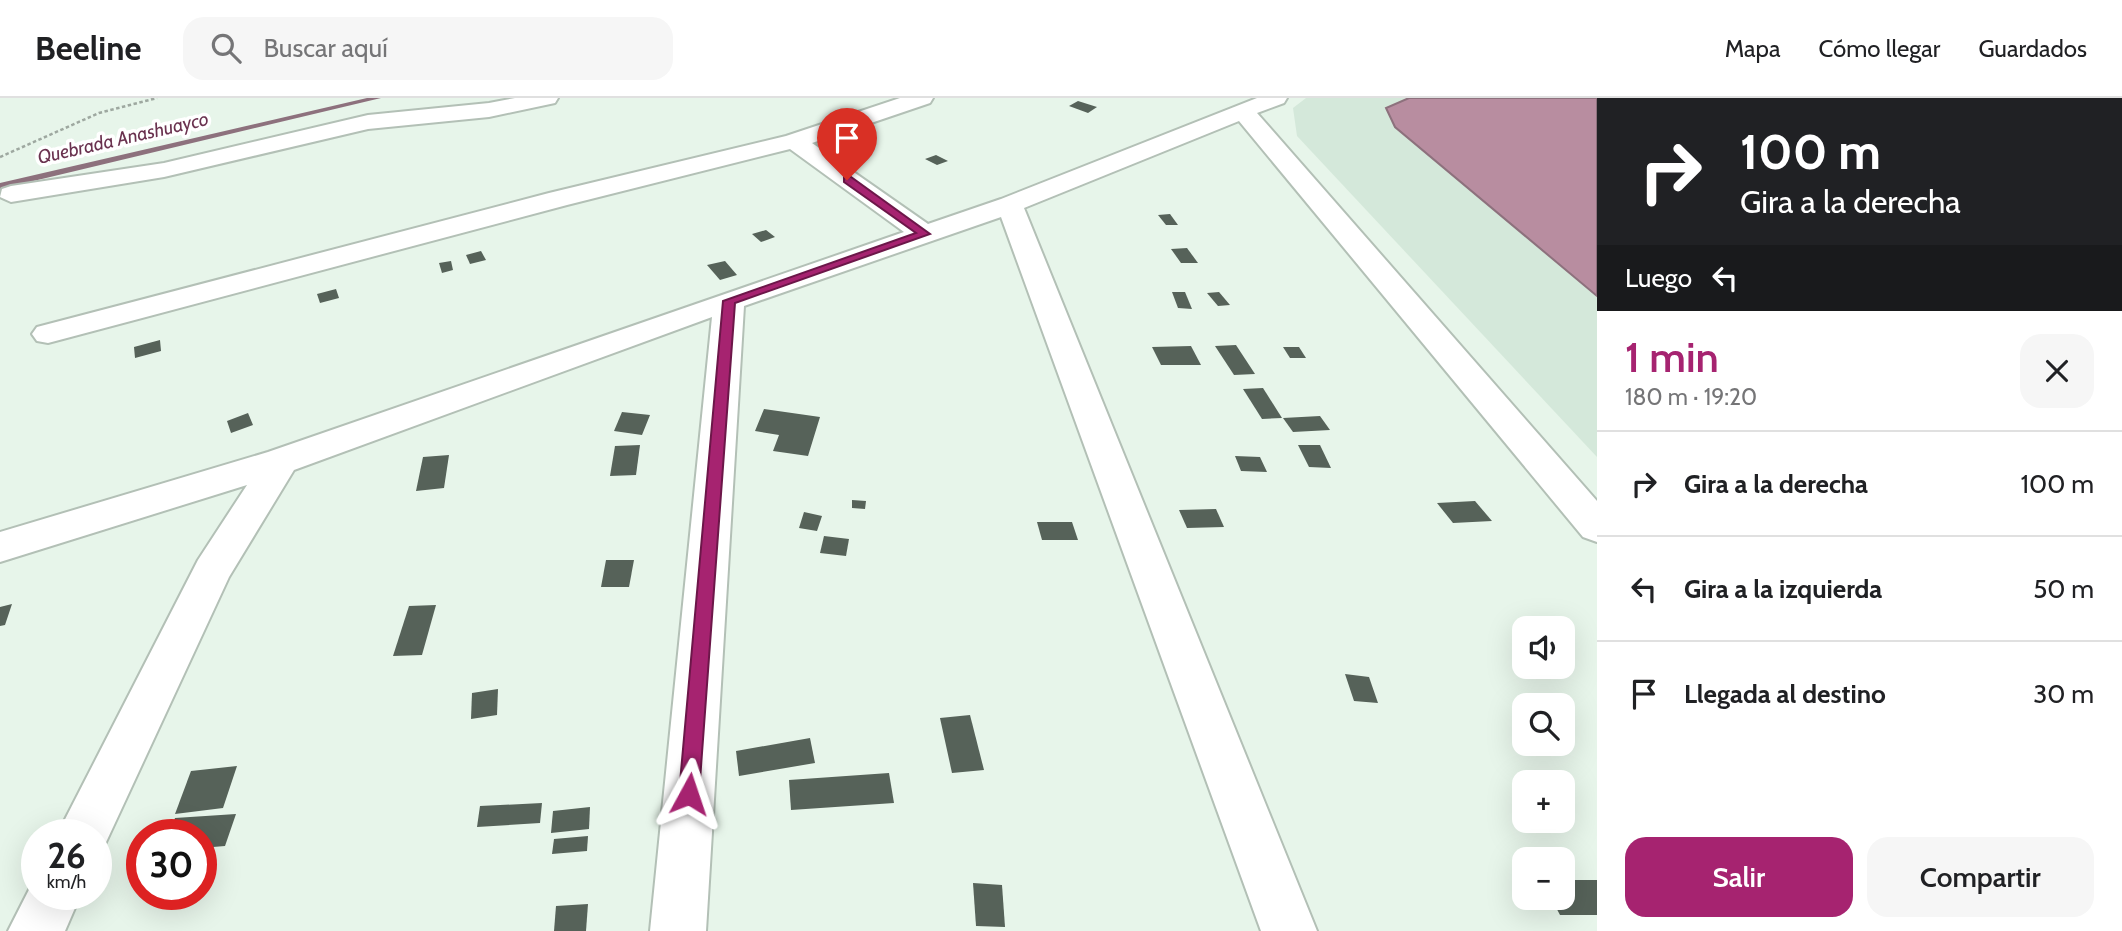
<!DOCTYPE html>
<html lang="es">
<head>
<meta charset="utf-8">
<style>
  :root { --surface:#fff; --page:#f6f6f6; --text:#202124; --muted:#757577; --line:#e0e0e0; --accent:#a62370 }
  body { margin:0; font-family:Cabin,sans-serif; background:var(--page); color:var(--text); height:100vh; display:flex; flex-direction:column; font-size:26px; white-space:nowrap }
  * { box-sizing:border-box; margin:0 }
  p { font-size:23px; color:var(--muted) }
  .icon { flex:none; width:38px; height:38px; fill:none; stroke:currentColor; stroke-width:2; stroke-linecap:round; stroke-linejoin:round }
  .map { position:relative; flex:1; overflow:hidden }
  .drawer { display:flex; flex-direction:column; background:var(--surface); width:525px }
  .drawer>* { flex:none }
  .banner { background:#202124; color:#fff; overflow:hidden }
  .tools { position:absolute; left:1512px; top:518px; display:grid; gap:14px }
  .tools a { display:grid; place-items:center; width:63px; height:63px; border-radius:14px; background:var(--surface); box-shadow:0 7px 28px #0002; font-size:35px }
  .speed { position:absolute; left:21px; top:721px; display:flex; gap:14px; font-size:35px; font-weight:700; text-align:center }
  .speed>* { display:grid; place-content:center; width:91px; height:91px; border-radius:50%; background:var(--surface); box-shadow:0 7px 28px #0002; line-height:1 }
  .speed small { font-size:18px; font-weight:400 }
  .speed .limit { border:10px solid #d22; background:#fff; color:#111 }
  .pin { position:absolute; display:grid; place-items:center; width:60px; height:60px; color:#fff; margin:-72px -30px; border-radius:50% 50% 50% 0; rotate:-45deg; box-shadow:0 0 7px #0007 }
  .pin .icon { rotate:45deg }
  .me { position:absolute; width:77px; margin:-38px; rotate:5deg; stroke-linejoin:round; filter:drop-shadow(0 0 5px #0008) }
  .turn { display:flex; align-items:center; gap:24px; height:147px; padding:0 28px; font-size:32px }
  .turn .icon { width:91px; height:91px; stroke-width:2.5 }
  .turn b { display:block; font-size:49px; line-height:60px }
  .then { display:flex; align-items:center; height:66px; padding:0 28px; background:#0003; gap:14px; font-size:26px }
  .round { display:grid; place-items:center; flex:none; width:74px; height:74px; border-radius:21px; background:var(--page) }
  .headline { display:flex; align-items:center; justify-content:space-between; height:119px; padding:0 28px }
  h1 { font-size:42px; font-weight:600; line-height:52px; color:var(--accent) }
  .cta { display:flex; gap:14px; margin-top:auto; padding:14px 28px }
  .cta a { flex:1; height:80px; border-radius:21px; background:var(--accent); color:#fff; font-size:28px; font-weight:600; line-height:80px; text-align:center }
  .cta a+a { background:var(--page); color:var(--text) }
  ul { padding:0; list-style:none }
  li { display:flex; align-items:center; gap:21px; height:105px; padding:0 28px; border-top:2px solid var(--line) }
  li div { flex:1 }
  li b { display:block; font-size:26px }
  li em { font-style:normal }
  header { display:flex; align-items:center; gap:42px; box-sizing:border-box; height:98px; padding:0 35px; background:var(--surface); border-bottom:2px solid var(--line) }
  header strong { font-size:33px }
  nav { display:flex; gap:38px; margin-inline-start:auto; font-size:24px }
  .search { width:490px; height:63px; background:var(--page); display:flex; align-items:center; gap:18px; box-sizing:border-box; padding:0 24px; border-radius:21px; color:var(--muted); font-size:26px }
  main { display:flex; flex:1; min-height:0 }
  .map>svg:first-child { display:block }
  .built { fill:#d4e8da }
  .water { fill:#b88da0; stroke:#8d717d; stroke-width:2 }
  .lines { fill:none; stroke-linecap:round; stroke-linejoin:round }
  .stream { fill:#8d717d; fill-rule:evenodd }
  .building { fill:#566259 }
  .street-casing { stroke:#b3c0b6; stroke-width:4 }
  .path { stroke:#9ea8a0; stroke-width:2.5; stroke-dasharray:3.5 2.5; stroke-linecap:butt }
  .street { fill:#fff; fill-rule:evenodd }
  .route { fill:#a62370; stroke:#6c1749; stroke-width:2 }
  .labels { text-anchor:middle; dominant-baseline:central; stroke-width:7; stroke-linejoin:round; paint-order:stroke }
  .far-water-label { font-size:19px; font-style:italic; fill:#6a324f; stroke:#fff }
</style>
</head>
<body>
<header>
<strong>Beeline</strong>
<div class="search"><svg class="icon" aria-label="search" viewBox="0 0 24 24"><circle cx="10" cy="10" r="6"/><path d="M15 15l6 6"/></svg>Buscar aquí</div>
<nav><a>Mapa</a><a>Cómo llegar</a><a>Guardados</a></nav>
</header>
<main>
<div class="map">
<svg width="1597" height="833" viewBox="0 0 1597 833">
  <rect width="100%" height="100%" fill="#e7f5ea"/>
  <!-- built -->
  <polygon class="built" points="1306,0 1597,0 1597,359 1297,38 1293,10"/>
  <!-- water -->
  <polygon class="water" points="1409,0 1597,0 1597,198 1395,29 1386,10"/>
  <g class="lines">
    <!-- stream -->
    <polygon class="stream" points="367,0 381,0 0,91 0,85"/>
  </g>
  <!-- building -->
  <g class="building">
    <polygon points="1078,3 1097,9 1088,15 1069,8"/>
    <polygon points="936,57 948,63 937,67 925,61"/>
    <polygon points="1170,116 1178,127 1166,127 1158,117"/>
    <polygon points="766,132 775,139 761,144 752,136"/>
    <polygon points="1187,150 1198,165 1181,165 1171,151"/>
    <polygon points="481,153 486,162 470,166 466,157"/>
    <polygon points="451,163 453,172 442,175 439,165"/>
    <polygon points="725,163 737,177 720,182 707,167"/>
    <polygon points="336,191 339,200 320,205 317,196"/>
    <polygon points="1172,194 1185,194 1192,211 1178,210"/>
    <polygon points="1219,194 1230,207 1218,208 1207,195"/>
    <polygon points="160,242 161,253 135,260 134,249"/>
    <polygon points="1236,247 1255,276 1234,277 1215,248"/>
    <polygon points="1191,248 1201,267 1161,267 1152,249"/>
    <polygon points="1283,249 1299,249 1306,260 1290,260"/>
    <polygon points="1263,290 1282,320 1262,321 1243,291"/>
    <polygon points="764,311 820,319 808,358 773,353 779,337 755,333"/>
    <polygon points="622,314 650,317 642,337 614,333"/>
    <polygon points="248,315 253,327 231,335 227,323"/>
    <polygon points="1320,318 1330,332 1293,334 1283,320"/>
    <polygon points="640,347 636,377 610,378 615,348"/>
    <polygon points="1298,347 1320,347 1331,370 1309,369"/>
    <polygon points="449,357 444,390 416,393 423,359"/>
    <polygon points="1235,358 1260,359 1267,374 1241,373"/>
    <polygon points="852,402 866,403 865,411 852,410"/>
    <polygon points="1475,403 1492,423 1453,425 1437,405"/>
    <polygon points="1216,411 1224,429 1187,430 1179,412"/>
    <polygon points="804,414 822,418 817,433 799,430"/>
    <polygon points="1037,424 1072,424 1078,442 1042,442"/>
    <polygon points="824,438 849,441 846,458 820,455"/>
    <polygon points="606,462 634,462 629,489 601,489"/>
    <polygon points="12,506 5,527 0,528 0,509"/>
    <polygon points="436,507 422,557 393,558 409,508"/>
    <polygon points="1345,576 1369,579 1378,605 1354,603"/>
    <polygon points="498,591 497,617 471,621 472,595"/>
    <polygon points="970,617 984,672 952,675 940,620"/>
    <polygon points="810,640 815,665 739,678 736,653"/>
    <polygon points="237,668 223,710 175,716 191,673"/>
    <polygon points="889,675 894,705 791,712 789,682"/>
    <polygon points="542,705 540,725 477,729 480,708"/>
    <polygon points="590,709 589,731 551,735 553,713"/>
    <polygon points="236,716 225,748 201,750 201,737 169,737 175,720"/>
    <polygon points="588,738 587,753 552,756 554,741"/>
    <polygon points="1563,782 1597,782 1597,817 1560,817 1551,800 1563,800"/>
    <polygon points="973,785 1002,787 1005,829 976,828"/>
    <polygon points="588,806 586,833 554,833 556,808"/>
  </g>
  <g class="lines">
    <defs>
      <g id="street">
        <polygon points="515,0 558,0 555,5 489,19 368,31 164,79 11,104 0,99 2,91 11,88 164,65 368,17 489,5"/>
        <polygon points="900,0 933,0 930,5 812,45 928,126 1001,101 1257,0 1287,0 1284,5 1257,15 1597,403 1597,444 1583,439 1239,23 1024,110 1317,833 1261,833 1001,119 744,208 706,833 650,833 712,219 294,372 229,479 101,755 96,757 96,737 57,737 198,462 247,387 0,464 0,434 268,354 904,134 790,51 567,107 48,245 37,243 32,236 37,229 549,95 786,38"/>
        <polygon points="37,776 37,796 81,796 65,833 8,833"/>
      </g>
    </defs>
    <!-- street casing -->
    <use href="#street" class="street-casing"/>
    <!-- path -->
    <polyline class="path" points="0,59 99,15 157,0"/>
    <!-- street -->
    <use href="#street" class="street"/>
  </g>
  <!-- route -->
  <polygon class="route" points="844,79 851,79 930,136 735,205 699,696 696,703 689,706 682,703 679,696 723,203 916,135 844,84"/>
  <g class="labels">
    <!-- far-water labels -->
    <g class="far-water-label">
      <text transform="translate(123 40) rotate(-13)">Quebrada Anashuayco</text>
    </g>
  </g>
</svg>
<div class="tools">
<a><svg class="icon" aria-label="sound" viewBox="0 0 24 24"><path d="M4 9h4l5-4v14l-5-4H4zM17 9q2 3 0 6"/></svg></a>
<a><svg class="icon" aria-label="search" viewBox="0 0 24 24"><circle cx="10" cy="10" r="6"/><path d="M15 15l6 6"/></svg></a>
<a>+</a>
<a>−</a>
</div>
<div class="speed"><div>26<small>km/h</small></div><div class="limit">30</div></div>
<div class="pin" style="left:847px;top:82px;background:#d93025"><svg class="icon" aria-label="arrive" viewBox="0 0 24 24"><path d="M6 21V4h12l-3 4 3 4H6"/></svg></div>
<svg class="me" style="left:689px;top:696px" viewBox="-20 -20 40 40"><path d="M0-17L14 15 0 8-14 15z" fill="#a62370" stroke="#fff" stroke-width="4"/></svg>
</div>
<section class="drawer">
<div class="banner">
<div class="turn"><svg class="icon" aria-label="right" viewBox="0 0 24 24"><path d="M7 20v-9h11M14 6l5 5-5 5"/></svg><div><b>100 m</b>Gira a la derecha</div></div>
<div class="then">Luego<svg class="icon" aria-label="left" viewBox="0 0 24 24"><path d="M17 20v-9H6M10 6l-5 5 5 5"/></svg></div>
</div>
<div class="headline"><div><h1>1 min</h1><p>180 m · 19:20</p></div><a class="round"><svg class="icon" aria-label="close" viewBox="0 0 24 24"><path d="M6 6l12 12M18 6L6 18"/></svg></a></div>
<ul>
<li><svg class="icon" aria-label="right" viewBox="0 0 24 24"><path d="M7 20v-9h11M14 6l5 5-5 5"/></svg><div><b>Gira a la derecha</b></div><em>100 m</em></li>
<li><svg class="icon" aria-label="left" viewBox="0 0 24 24"><path d="M17 20v-9H6M10 6l-5 5 5 5"/></svg><div><b>Gira a la izquierda</b></div><em>50 m</em></li>
<li><svg class="icon" aria-label="arrive" viewBox="0 0 24 24"><path d="M6 21V4h12l-3 4 3 4H6"/></svg><div><b>Llegada al destino</b></div><em>30 m</em></li>
</ul>
<div class="cta"><a>Salir</a><a>Compartir</a></div>
</section>
</main>
</body>
</html>
